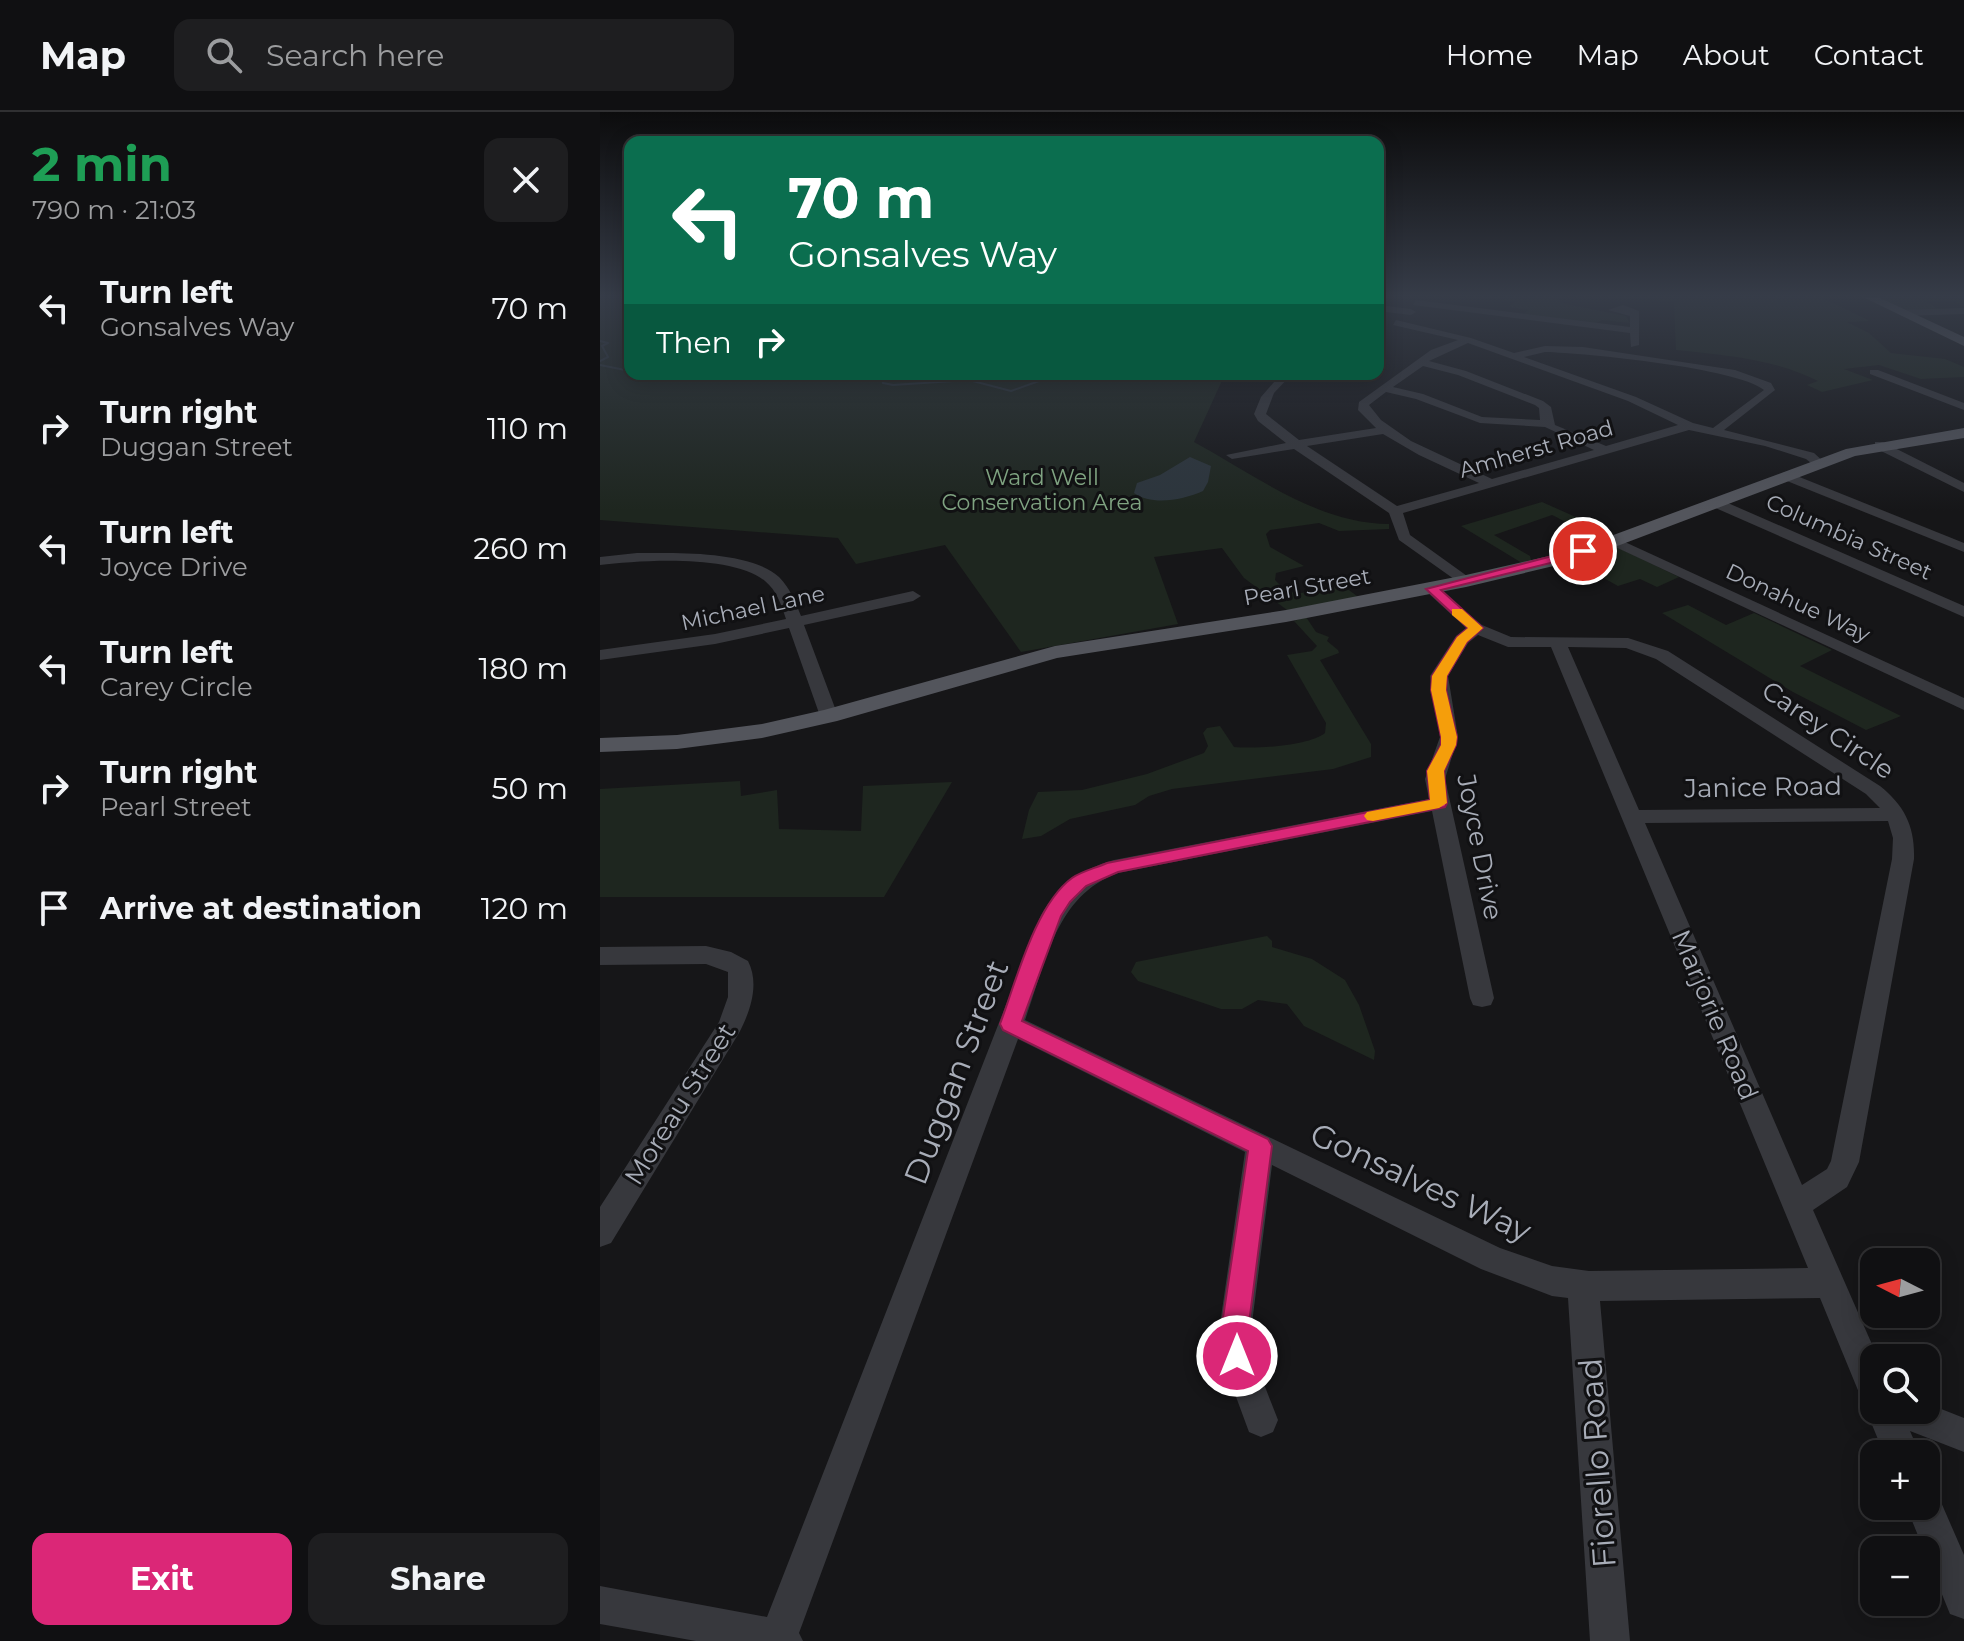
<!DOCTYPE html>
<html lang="en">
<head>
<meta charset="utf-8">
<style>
  :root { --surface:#101012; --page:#1e1e20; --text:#f1f3f6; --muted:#9c9d9f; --line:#303032; --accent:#db2777 }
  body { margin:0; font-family:Montserrat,sans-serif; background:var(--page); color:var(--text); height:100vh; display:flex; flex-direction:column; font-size:30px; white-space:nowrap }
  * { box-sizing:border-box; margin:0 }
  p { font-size:26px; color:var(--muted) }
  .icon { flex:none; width:44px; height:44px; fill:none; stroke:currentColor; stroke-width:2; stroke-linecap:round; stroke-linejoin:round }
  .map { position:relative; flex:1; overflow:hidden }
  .drawer { display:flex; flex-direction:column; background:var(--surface); width:600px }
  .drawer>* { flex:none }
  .top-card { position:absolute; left:24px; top:24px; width:760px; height:244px; border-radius:16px; box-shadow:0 4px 20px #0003,0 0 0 2px var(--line); background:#0b6e4f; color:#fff; overflow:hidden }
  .needle { width:52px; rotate:276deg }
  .fabs { position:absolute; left:1260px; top:1136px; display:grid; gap:16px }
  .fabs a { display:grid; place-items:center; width:80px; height:80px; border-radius:16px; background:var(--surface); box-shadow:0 4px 20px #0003,0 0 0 2px var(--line); font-size:40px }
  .pin { position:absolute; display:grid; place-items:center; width:68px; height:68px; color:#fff; margin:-34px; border:4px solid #fff; border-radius:50%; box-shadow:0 2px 8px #0007 }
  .me { position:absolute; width:88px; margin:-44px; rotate:0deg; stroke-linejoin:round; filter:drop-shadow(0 0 6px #0008) }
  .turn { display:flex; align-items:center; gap:28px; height:168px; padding:0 32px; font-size:36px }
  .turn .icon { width:104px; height:104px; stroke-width:2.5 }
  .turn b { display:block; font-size:56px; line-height:68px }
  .then { display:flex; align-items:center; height:76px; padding:0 32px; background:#0003; gap:16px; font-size:30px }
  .round { display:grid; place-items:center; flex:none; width:84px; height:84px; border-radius:16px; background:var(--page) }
  .overview { display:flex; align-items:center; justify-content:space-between; height:136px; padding:0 32px }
  h1 { font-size:48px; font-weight:700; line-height:60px; color:#1e9e55 }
  .button { display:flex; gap:16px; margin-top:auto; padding:16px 32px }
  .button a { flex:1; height:92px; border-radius:16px; background:var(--accent); color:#fff; font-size:32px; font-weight:700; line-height:92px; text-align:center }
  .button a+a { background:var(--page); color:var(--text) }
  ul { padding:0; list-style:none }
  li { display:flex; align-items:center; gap:24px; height:120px; padding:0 32px }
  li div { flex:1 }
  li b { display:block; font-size:30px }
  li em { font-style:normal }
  header { display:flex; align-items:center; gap:48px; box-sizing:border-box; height:112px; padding:0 40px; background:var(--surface); border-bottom:2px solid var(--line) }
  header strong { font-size:38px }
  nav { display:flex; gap:44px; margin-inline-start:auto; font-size:28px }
  .search { width:560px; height:72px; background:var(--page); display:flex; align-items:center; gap:20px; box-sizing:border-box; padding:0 28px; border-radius:16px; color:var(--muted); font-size:30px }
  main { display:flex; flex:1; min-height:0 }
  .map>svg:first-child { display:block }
  .green { fill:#1e261f }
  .water { fill:#2c353c }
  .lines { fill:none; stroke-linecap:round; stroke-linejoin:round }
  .stream { stroke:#2c353c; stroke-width:2 }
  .minor { fill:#37383d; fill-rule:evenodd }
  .major { fill:#53555c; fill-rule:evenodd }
  .route { fill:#db2777; stroke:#8e194d; stroke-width:2 }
  .slow { fill:#f59e0b }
  .labels { text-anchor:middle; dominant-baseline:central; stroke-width:6; stroke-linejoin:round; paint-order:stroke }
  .far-street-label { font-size:22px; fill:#a8adb8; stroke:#111113 }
  .far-park-label { font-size:22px; fill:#7fa381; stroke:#111113 }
  .street-label { font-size:26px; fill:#a8adb8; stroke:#111113 }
  .near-street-label { font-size:32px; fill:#a8adb8; stroke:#111113 }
</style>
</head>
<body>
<header>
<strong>Map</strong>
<div class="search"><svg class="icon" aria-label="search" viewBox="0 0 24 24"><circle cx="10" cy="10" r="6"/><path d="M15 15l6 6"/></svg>Search here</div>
<nav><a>Home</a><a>Map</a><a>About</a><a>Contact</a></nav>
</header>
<main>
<section class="drawer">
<div class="overview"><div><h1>2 min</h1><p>790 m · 21:03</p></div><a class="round"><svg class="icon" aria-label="close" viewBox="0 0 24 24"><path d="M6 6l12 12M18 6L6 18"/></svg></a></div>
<ul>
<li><svg class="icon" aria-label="left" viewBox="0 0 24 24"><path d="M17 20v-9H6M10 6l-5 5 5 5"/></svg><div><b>Turn left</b><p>Gonsalves Way</p></div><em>70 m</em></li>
<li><svg class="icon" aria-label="right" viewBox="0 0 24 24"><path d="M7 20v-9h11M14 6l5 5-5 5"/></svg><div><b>Turn right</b><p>Duggan Street</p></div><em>110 m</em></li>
<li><svg class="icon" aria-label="left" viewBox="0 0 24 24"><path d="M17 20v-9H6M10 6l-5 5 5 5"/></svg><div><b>Turn left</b><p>Joyce Drive</p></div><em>260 m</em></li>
<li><svg class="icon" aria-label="left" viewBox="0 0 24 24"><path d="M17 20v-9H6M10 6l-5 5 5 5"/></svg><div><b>Turn left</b><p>Carey Circle</p></div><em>180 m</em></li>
<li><svg class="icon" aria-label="right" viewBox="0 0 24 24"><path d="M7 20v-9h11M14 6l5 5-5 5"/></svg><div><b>Turn right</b><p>Pearl Street</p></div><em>50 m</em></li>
<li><svg class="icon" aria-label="arrive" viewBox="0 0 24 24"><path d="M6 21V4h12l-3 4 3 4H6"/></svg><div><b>Arrive at destination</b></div><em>120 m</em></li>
</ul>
<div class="button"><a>Exit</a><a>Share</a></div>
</section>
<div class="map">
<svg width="1364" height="1529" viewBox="0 0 1364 1529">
  <rect width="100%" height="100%" fill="#161618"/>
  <!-- green -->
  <g class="green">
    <path d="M0 185H30V262H625L594 330C655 363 718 412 789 412V417L739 419 719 411 670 418 666 422 670 435 704 454 676 461 675 468 687 480 702 481 738 470 757 484 756 486 687 498 644 466 622 436 554 445 578 512 421 540 345 433 256 452 238 426 0 408Z"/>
    <polygon points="870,185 967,185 959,187 961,191 1026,204 1030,211 1002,208 990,214 919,204 929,198 909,195 916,189"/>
    <path d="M1004 185H1221L1270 209 1247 210 1269 221 1291 241 1345 247 1364 255V265L1321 267 1279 253 1244 257 1273 268 1222 280 1207 273 1218 269C1175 247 1124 243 1076 238L1074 192 1077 189Z"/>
    <polygon points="1278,185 1364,185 1364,195 1353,189 1327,190 1340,198 1310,200"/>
    <path d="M942 390 1014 422C994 428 969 411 952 403L894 423 930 444 931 448 922 451 861 414Z"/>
    <polygon points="1017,435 1079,465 1057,475 1040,467 1018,474 973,449"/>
    <polygon points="1088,493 1126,513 1154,501 1232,538 1200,554 1301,604 1266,618 1193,580 1062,501"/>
    <path d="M706 505 716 520 729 525 727 529 738 538 739 541 720 548 771 632V645L733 657 572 677 549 684 535 693 470 707 441 724 422 727 429 698 438 680 482 678 547 662 604 641 608 634 603 621 607 616 620 614 634 635C656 637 709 634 725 621L726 611 687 543 712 539 717 534 694 509Z"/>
    <polygon points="140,669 141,684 177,678 179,717 261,719 263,674 352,670 284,785 0,785 0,677"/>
    <polygon points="667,824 672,829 672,835 712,847 745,868 759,893 775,939 774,948 704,914 687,892 658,888 642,897 621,897 538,869 531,860 536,850"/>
  </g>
  <!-- water -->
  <path class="water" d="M590 345 611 354 608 370 603 379C583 388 552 394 534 381L537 371 560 363Z"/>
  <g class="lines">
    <!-- stream -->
    <g class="stream">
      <polyline points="0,229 8,231 2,234 8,245 0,249"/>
      <polyline points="0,253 30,259"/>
      <polyline points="45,262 47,267 163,262"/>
      <polyline points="267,262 283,265 283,271 293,273 369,268 411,279 439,269 441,266 437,264 441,262"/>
    </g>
    <!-- minor -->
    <g class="minor">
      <polygon points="816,188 1030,215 1030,204 1008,198 1023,193 1039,199 1039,233 1031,235 1030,221 813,193"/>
      <polygon points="778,193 811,197 816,200 811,203 778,199"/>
      <polygon points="1364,196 1364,202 1302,204 1297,201 1302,198"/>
      <path d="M796 208 871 226 914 241 945 234 983 235 1135 258 1171 271 1175 278 1124 318 1214 341 1226 352 1216 355 1206 347 1165 334 1089 318 803 401 810 423 874 469 871 472H861L799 428 789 401 694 337 632 347 626 343 686 331 658 309 654 302 661 285 681 262H692L674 281 666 302 699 328 776 316 758 298 759 290 831 238 858 228 793 213ZM868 231 1028 289 1078 313 1006 334 955 313 951 295 943 289 866 259 829 249ZM945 240C985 241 1138 256 1164 278L1113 316 1093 311 1036 285 924 245ZM823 254 858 263 935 293 939 296 940 308 882 305 823 282 793 275ZM786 280 816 287 880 311 945 315 994 338 892 367 811 329 781 308 769 293ZM783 322 819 343 879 371 797 394 707 334Z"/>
      <polygon points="1270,258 1278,258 1364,291 1364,298 1270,262"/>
      <polygon points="1275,330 1283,330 1364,371 1364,380 1275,336"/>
      <polygon points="1187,360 1364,431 1364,440 1182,367 1182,361"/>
      <polygon points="1111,388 1121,388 1364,494 1364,505 1111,394"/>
      <polygon points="1014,425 1364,586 1364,598 1009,432 1007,429"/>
      <path d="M37 441C75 441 149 438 179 465 190 476 195 489 201 504L313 479 321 484 313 489 204 513 238 604 229 610 220 604 189 516 115 532 0 548V538L115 522 186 507C181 492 177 479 165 469 132 442 41 448 0 453V445Z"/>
      <path d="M832 472 882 513 911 525 1028 526 1068 539 1280 674C1305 694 1315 715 1314 747L1259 1050 1247 1075 1213 1098 1278 1246H1274V1298H1326V1291L1364 1306V1340L1310 1319 1320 1342H1284L1266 1298 1269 1291 1262 1288 1220 1186 1000 1189 1030 1529H990L968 1186 952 1184 881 1157 672 1053 651 1219 653 1244 678 1308 673 1320 661 1325 649 1320 621 1244 619 1219 645 1040 418 927 199 1521 203 1529H96L0 1512V1474L167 1505 441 803C458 774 481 757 514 748L829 687 825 667 840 625 830 564 856 524 866 516 827 480V474ZM878 523 908 535H951L1208 1156 989 1159 952 1154 900 1136 425 908C446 851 455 784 518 761L832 699 870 886 873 893 882 895 891 893 894 886 845 667 858 625 848 564 868 531ZM968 535 1026 536 1056 547 1266 682 1280 696 1039 698ZM1288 709 1293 726 1292 747 1231 1049 1227 1057 1202 1073 1045 711Z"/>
      <path d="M106 834 131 840 148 849C160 872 150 900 139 921L11 1131 0 1135V1095L119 910 128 885V860L106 852 0 853V835Z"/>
      <polygon points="1326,1377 1337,1381 1364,1443 1364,1507 1350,1502 1306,1394 1326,1394"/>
    </g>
    <!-- major -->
    <g class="major">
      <polygon points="1263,185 1278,185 1364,225 1364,234"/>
      <polygon points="1364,316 1364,326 1255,344 1020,433 962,452 866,475 686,510 457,546 237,609 162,626 77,637 0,640 0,626 77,623 162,612 224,598 455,534 686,498 866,463 949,444 1008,425 1246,337"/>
    </g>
  </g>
  <!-- sky -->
  <linearGradient id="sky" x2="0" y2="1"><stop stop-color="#0c0c0d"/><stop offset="0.46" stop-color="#363c48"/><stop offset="1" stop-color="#363c48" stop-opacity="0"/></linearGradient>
  <rect width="1364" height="399" fill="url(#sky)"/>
  <!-- route -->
  <path class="route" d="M983 436 987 437V442L841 478 883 516 867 530 847 564 846 578 857 625 856 633 844 659 847 691 845 695 518 760 486 774 470 790 461 804 422 909 668 1027 672 1034 648 1219 650 1244 646 1254 637 1258 627 1254 623 1244 621 1219 648 1039 403 918 400 912C416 870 435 793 472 766 482 759 496 756 507 751L830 688 827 659 841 633V625L831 578 832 564 857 525 868 516 826 477Z"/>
  <!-- slow -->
  <polygon class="slow" points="852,497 862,497 883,516 867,530 847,564 846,578 857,625 856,633 844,659 847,691 839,696 773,709 767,708 764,704 767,700 830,688 827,659 841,633 841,625 831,578 832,564 857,525 868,516 852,503"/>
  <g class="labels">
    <!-- far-street labels -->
    <g class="far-street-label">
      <text transform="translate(936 337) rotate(-16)">Amherst Road</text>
      <text transform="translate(1249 425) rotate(24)">Columbia Street</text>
      <text transform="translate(707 475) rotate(-10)">Pearl Street</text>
      <text transform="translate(1198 491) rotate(25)">Donahue Way</text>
      <text transform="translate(153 496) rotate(-12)">Michael Lane</text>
    </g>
    <!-- far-park labels -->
    <g class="far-park-label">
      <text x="442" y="365">Ward Well<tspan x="442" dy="25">Conservation Area</tspan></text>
    </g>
    <!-- street labels -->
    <g class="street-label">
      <text transform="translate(1228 618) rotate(34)">Carey Circle</text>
      <text transform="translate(1163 675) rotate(-1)">Janice Road</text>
      <text transform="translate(880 735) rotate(79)">Joyce Drive</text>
      <text transform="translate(1115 903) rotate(67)">Marjorie Road</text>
      <text transform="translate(80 992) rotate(-58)">Moreau Street</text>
    </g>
    <!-- near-street labels -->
    <g class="near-street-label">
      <text transform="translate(356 960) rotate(-69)">Duggan Street</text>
      <text transform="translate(821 1070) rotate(25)">Gonsalves Way</text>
      <text transform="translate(997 1351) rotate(-94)">Fiorello Road</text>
    </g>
  </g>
</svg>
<div class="fabs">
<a><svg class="needle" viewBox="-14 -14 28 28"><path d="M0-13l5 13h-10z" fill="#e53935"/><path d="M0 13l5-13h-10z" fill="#9c9d9f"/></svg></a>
<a><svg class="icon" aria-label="search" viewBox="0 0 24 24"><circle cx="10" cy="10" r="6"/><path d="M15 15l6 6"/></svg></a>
<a>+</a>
<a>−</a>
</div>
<div class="pin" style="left:983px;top:439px;background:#d93025"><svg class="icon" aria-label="arrive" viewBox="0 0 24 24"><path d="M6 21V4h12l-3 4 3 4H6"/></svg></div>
<svg class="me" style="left:637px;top:1244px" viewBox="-20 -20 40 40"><circle r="17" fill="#db2777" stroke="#fff" stroke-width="3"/><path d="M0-11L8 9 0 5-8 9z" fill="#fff"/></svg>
<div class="top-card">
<div class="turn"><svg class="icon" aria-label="left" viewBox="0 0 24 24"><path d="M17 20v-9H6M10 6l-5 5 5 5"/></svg><div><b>70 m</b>Gonsalves Way</div></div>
<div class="then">Then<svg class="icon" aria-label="right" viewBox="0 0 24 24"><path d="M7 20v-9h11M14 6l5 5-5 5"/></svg></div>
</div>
</div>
</main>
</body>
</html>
